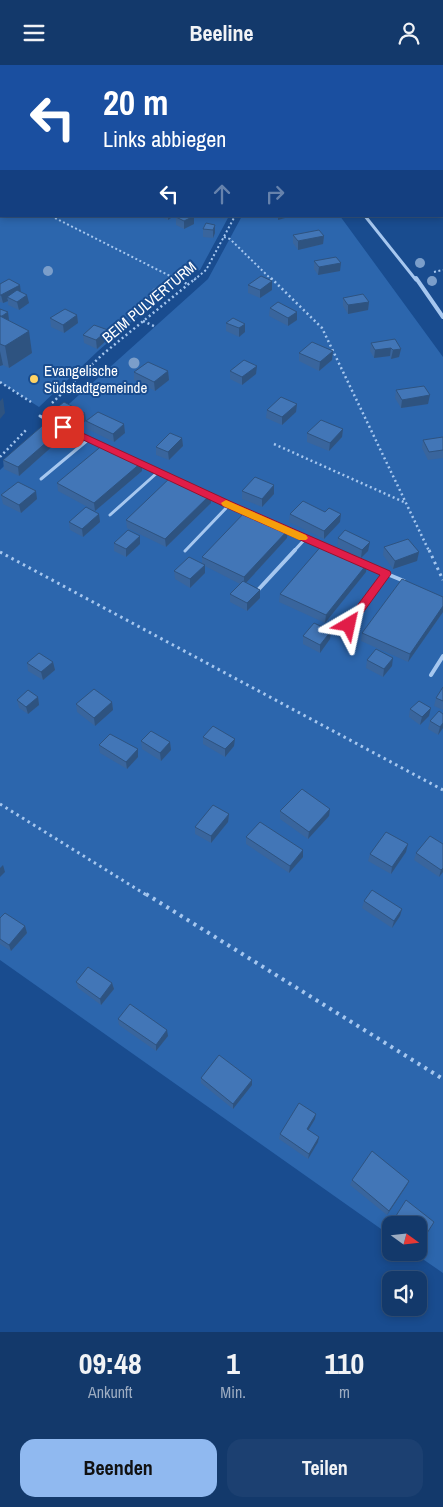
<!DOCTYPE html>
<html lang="de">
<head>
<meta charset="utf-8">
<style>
  :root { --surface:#13396b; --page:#1c4071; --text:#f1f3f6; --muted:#9dacc1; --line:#32537e; --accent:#90b9f0 }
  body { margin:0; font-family:"Archivo Narrow",sans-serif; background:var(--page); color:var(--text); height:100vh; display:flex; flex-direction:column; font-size:19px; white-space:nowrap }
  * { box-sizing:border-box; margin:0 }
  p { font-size:16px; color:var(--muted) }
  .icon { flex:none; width:28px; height:28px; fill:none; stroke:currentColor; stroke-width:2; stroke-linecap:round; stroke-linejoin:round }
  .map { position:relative; height:1267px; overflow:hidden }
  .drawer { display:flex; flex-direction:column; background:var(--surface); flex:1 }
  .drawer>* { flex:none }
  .hud { position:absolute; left:0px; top:0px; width:444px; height:152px; box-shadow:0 2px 8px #0003,0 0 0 1px var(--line); background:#1a4fa0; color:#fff; overflow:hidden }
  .needle { width:32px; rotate:105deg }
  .tools { position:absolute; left:382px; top:1151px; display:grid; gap:10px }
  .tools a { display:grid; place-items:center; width:45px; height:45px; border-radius:10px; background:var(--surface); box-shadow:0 2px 8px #0003,0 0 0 1px var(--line); font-size:25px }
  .pin { position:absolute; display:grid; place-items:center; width:42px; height:42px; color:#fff; margin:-21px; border-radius:10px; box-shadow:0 2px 8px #0006 }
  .me { position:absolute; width:55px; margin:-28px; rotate:36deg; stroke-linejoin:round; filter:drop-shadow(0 0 4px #0008) }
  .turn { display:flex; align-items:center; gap:18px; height:105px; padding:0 20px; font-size:22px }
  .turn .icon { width:65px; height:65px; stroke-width:2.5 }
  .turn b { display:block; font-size:35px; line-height:42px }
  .lanes { display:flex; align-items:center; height:48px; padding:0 20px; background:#0003; justify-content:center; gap:25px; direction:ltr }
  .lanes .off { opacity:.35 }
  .eta { display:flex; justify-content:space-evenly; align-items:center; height:85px; text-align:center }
  .eta b { font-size:30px; font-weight:800; line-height:35px }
  .action { display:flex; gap:10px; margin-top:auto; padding:10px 20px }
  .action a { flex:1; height:58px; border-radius:15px; background:var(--accent); color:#111; font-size:20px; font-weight:800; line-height:58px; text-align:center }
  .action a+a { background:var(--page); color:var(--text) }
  header { display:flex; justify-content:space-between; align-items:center; height:65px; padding:0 20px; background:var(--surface); font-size:22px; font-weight:800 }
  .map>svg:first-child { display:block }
  .green { fill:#2c66ad }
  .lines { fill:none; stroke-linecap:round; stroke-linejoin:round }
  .path-far3 { stroke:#a6c7ef; stroke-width:2; stroke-dasharray:2 2.5; stroke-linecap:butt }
  .path-far2 { stroke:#a6c7ef; stroke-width:2.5; stroke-dasharray:2 3; stroke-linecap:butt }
  .path-far1 { stroke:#a6c7ef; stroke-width:3; stroke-dasharray:2.5 4; stroke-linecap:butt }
  .path { stroke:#a6c7ef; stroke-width:4; stroke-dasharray:3 5; stroke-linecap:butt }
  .lane-far2 { stroke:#a6c7ef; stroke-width:2.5 }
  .lane-far1 { stroke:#a6c7ef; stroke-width:3 }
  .lane { stroke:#a6c7ef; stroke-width:4 }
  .street-far1 { stroke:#a6c7ef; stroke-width:3 }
  .street { stroke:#a6c7ef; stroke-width:4 }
  .tree { fill:#7b9eca }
  .wall { fill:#39659d }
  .shaded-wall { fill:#2e5380 }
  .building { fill:#4276b7; stroke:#2e5380 }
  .route { fill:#e11d48; stroke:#92132f }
  .slow { fill:#f59e0b }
  .poi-dot { fill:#ffd364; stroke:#194c8f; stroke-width:2 }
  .labels { text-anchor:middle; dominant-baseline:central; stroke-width:4; stroke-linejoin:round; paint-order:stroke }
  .far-street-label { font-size:15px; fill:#fff; stroke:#194c8f }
  .far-poi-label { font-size:15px; fill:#fff; stroke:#194c8f; text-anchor:start }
</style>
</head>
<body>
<header><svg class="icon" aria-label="menu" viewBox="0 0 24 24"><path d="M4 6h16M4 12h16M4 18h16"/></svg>Beeline<svg class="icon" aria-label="person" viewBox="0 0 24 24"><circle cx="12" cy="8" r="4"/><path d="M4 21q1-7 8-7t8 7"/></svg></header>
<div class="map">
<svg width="443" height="1267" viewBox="0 0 443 1267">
  <rect width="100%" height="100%" fill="#194c8f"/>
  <!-- green -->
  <g class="green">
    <polygon points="0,0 116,1 1,1 1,151 229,151 200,205 175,213 173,221 98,286 39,342 0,317"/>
    <polygon points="242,151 340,151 443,292 443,1208 414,1188 419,1188 419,1160 391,1160 391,1171 0,895 0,405 50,356 208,214"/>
  </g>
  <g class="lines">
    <!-- path-far3 -->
    <g class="path-far3">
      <polyline points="51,151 178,215"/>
      <polyline points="224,172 230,174 272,215"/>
      <polyline points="434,207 443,205"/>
      <polyline points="194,215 206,205 235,151"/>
    </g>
    <!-- path-far2 -->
    <g class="path-far2">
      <polyline points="176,213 189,220"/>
      <polyline points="271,213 322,263 429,486"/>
      <polyline points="143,256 156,262"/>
      <polyline points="0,317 31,337"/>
      <polyline points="52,338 103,289 196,213"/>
      <polyline points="274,379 406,438"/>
      <polyline points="0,392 27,364"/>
    </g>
    <!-- path-far1 -->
    <g class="path-far1">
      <polyline points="429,485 443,515"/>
      <polyline points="0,487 443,725"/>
      <polyline points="0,739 148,831"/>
    </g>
    <!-- path -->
    <polyline class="path" points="146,829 443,1014"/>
    <!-- lane-far2 -->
    <polyline class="lane-far2" points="174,1 178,0"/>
    <!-- lane-far1 -->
    <g class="lane-far1">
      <polyline points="40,351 51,357"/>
      <polyline points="60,361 106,382"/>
      <polyline points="137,397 174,414"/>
      <polyline points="41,414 89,374"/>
      <polyline points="207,430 249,448"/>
      <polyline points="110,450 158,407"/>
      <polyline points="285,465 324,482"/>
      <polyline points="185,486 229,440"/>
      <polyline points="294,486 305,474"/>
    </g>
    <!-- lane -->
    <g class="lane">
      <polyline points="363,499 404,516"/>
      <polyline points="258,525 295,485"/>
      <polyline points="349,560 386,509"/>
      <polyline points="431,610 443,591"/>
    </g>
    <!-- street-far1 -->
    <polyline class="street-far1" points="365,151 416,215"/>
    <!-- street -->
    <polyline class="street" points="416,213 443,252"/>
  </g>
  <!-- trees -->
  <g class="tree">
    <circle cx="420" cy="198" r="5"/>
    <circle cx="48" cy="206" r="5"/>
    <circle cx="432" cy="216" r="5"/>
    <circle cx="157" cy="228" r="5.5"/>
    <circle cx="134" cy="298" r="5.5"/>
  </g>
  <!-- wall -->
  <g class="wall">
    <polygon points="252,0 392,0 394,1 254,1"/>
    <polygon points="424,0 443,0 443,10 442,1 425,1"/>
    <polygon points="442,29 443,29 443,89 442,88"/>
    <polygon points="0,67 1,68 1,86 0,85"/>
    <polygon points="159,151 174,151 168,155"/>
    <polygon points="214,151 227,151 224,154"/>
    <polygon points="176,152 194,159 184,164 176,160"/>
    <polygon points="215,160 215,168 213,173 203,172 203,164"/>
    <polygon points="293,170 324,171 323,179 298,185 293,178"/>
    <polygon points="314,196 340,206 318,210 314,204"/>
    <polygon points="0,219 21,227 29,238 19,245 8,240 8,236 3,238 0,237"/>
    <polygon points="248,220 272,225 260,233 248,228"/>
    <polygon points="343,233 369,237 368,245 348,249 343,241"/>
    <polygon points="270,243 297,247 297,255 288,261 269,251"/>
    <polygon points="0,244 32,288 9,303 3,300 0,301"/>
    <polygon points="77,250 78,258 64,268 51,262 50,253"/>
    <polygon points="233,253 245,267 239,272 226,266 226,258"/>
    <polygon points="108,265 108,274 97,284 84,278 83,270"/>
    <polygon points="371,278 401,284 399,292 391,294 390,291 374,293 370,286"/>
    <polygon points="299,288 332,295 319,306 299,296"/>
    <polygon points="168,306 169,315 155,326 134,315 134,307"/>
    <polygon points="230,306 256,309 242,320 230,314"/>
    <polygon points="396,325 428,339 401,343 395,333"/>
    <polygon points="297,339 296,347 282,360 266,353 267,345"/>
    <polygon points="54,345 85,348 76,364 55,353"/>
    <polygon points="86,356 125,368 114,377 87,364"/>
    <polygon points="64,362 65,370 19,411 4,404 3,395"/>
    <polygon points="343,364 342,372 329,386 307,377 307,368"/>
    <polygon points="443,372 443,393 428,395 422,383 423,375"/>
    <polygon points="182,373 183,381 169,395 156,390 156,382"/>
    <polygon points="142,406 95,446 58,426 57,418"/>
    <polygon points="242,426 274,429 262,442 242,434"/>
    <polygon points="1,430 37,434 21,448 3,439"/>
    <polygon points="211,438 166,482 127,463 126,455"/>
    <polygon points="99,449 100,457 83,472 70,465 69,457"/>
    <polygon points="290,449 340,457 324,474 289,457"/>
    <polygon points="288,465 287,473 246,518 260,525 260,533 247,546 230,537 230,529 240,519 205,501 205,508 190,523 175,514 174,506 202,498 202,492"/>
    <polygon points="338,473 368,486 361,493 337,481"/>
    <polygon points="114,478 140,479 126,492 114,486"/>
    <polygon points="384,482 419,487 417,496 393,504 383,490"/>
    <polygon points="366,507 325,558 279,537 280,529"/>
    <polygon points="443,532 443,547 408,597 361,576 362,568"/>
    <polygon points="303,571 330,574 320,588 303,579"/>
    <polygon points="367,595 392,601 383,612 366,603"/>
    <polygon points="53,597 55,605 43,615 28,606 27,598"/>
    <polygon points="443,622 443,645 434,641 436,633"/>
    <polygon points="38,632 39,640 28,649 19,643 17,635"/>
    <polygon points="112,637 113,645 95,661 77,647 76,639"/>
    <polygon points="410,644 429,651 420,660 409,652"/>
    <polygon points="443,649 443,663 438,670 428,664 430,656"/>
    <polygon points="203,672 234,681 225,692 203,679"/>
    <polygon points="141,676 170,677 171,685 161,696 142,684"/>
    <polygon points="99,680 138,684 138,692 127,704 100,688"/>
    <polygon points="330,744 329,751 308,774 280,754 280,746"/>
    <polygon points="229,749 228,757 211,778 195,769 195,762"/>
    <polygon points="246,772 303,785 303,792 289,808 246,779"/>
    <polygon points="443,779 443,807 439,812 414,795 416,788"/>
    <polygon points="406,787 391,809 368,796 370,789"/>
    <polygon points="364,836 402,844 400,851 392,863 362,843"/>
    <polygon points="0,853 25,861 27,868 11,886 0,879"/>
    <polygon points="76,917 112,918 114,924 101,940 78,923"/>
    <polygon points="118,954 168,971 156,986 119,960"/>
    <polygon points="201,1013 252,1015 252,1020 233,1044 201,1018"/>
    <polygon points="315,1054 308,1065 318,1077 308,1094 279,1074 280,1069"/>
    <polygon points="352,1115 409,1116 407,1120 387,1150 350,1120"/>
    <polygon points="394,1154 434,1157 419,1180 419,1160 395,1160 392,1158"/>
  </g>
  <!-- shaded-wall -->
  <g class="shaded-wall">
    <polygon points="59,0 69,0 64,1 59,1"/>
    <polygon points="168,151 174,151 168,155"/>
    <polygon points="194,151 194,159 184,164 184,156"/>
    <polygon points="278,151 292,151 278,155"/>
    <polygon points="215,160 215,168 213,173 213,165"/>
    <polygon points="324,171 323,179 298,185 298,176"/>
    <polygon points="341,198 340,206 318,210 319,202"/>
    <polygon points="272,216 272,225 260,233 260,225"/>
    <polygon points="20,220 21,228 7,232 8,236 3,238 1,230"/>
    <polygon points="27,230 29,238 19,245 17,237"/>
    <polygon points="369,237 368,245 348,249 348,240"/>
    <polygon points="8,247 9,255 0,253"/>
    <polygon points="297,247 297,255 288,261 288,253"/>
    <polygon points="77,250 78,258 64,268 63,260"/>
    <polygon points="245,259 245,267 239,272 239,263"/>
    <polygon points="108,265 108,274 97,284 96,275"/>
    <polygon points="29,266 32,288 9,303 5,281"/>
    <polygon points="391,283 390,291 374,293 375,285"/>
    <polygon points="401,284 399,292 391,294 393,285"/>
    <polygon points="0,286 3,300 0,301"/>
    <polygon points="333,286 332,295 319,306 320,297"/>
    <polygon points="257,301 256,309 242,320 242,312"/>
    <polygon points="168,306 169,315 155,326 154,317"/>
    <polygon points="430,330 428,339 401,343 402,335"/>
    <polygon points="3,333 5,348 0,354 0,336"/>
    <polygon points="297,339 296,347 282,360 282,352"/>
    <polygon points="85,348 86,356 76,364 75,355"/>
    <polygon points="124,359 125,368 114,377 113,369"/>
    <polygon points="64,362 65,370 19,411 18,402"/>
    <polygon points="343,364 342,372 329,386 330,378"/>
    <polygon points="182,373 183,381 169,395 168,387"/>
    <polygon points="142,397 142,406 95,446 94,438"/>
    <polygon points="274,420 274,429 262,442 262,434"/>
    <polygon points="36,426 37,434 21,448 19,440"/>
    <polygon points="211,429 211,438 166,482 165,474"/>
    <polygon points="99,449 100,457 83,472 82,464"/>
    <polygon points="341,449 340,457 324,474 324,466"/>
    <polygon points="288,465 287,473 244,520 244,512"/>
    <polygon points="140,471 140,479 126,492 126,484"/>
    <polygon points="370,477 368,486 361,493 362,485"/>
    <polygon points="419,487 417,496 393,504 395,496"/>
    <polygon points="367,499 366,507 325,558 326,550"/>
    <polygon points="205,500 205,508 190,523 190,514"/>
    <polygon points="260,525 260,533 247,546 247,538"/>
    <polygon points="443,541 443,547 408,597 410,589"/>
    <polygon points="331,566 330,574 320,588 320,580"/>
    <polygon points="393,593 392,601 383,612 384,604"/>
    <polygon points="53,597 55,605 43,615 41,607"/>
    <polygon points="38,632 39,640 28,649 26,642"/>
    <polygon points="112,637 113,645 95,661 94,653"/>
    <polygon points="431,643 429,651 420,660 422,652"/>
    <polygon points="443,658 443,663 438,670 440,662"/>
    <polygon points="235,674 234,681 225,692 225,684"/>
    <polygon points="170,677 171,685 161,696 160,688"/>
    <polygon points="138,684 138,692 127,704 126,697"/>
    <polygon points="330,744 329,751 308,774 309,767"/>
    <polygon points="229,749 228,757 211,778 211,771"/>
    <polygon points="408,779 406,787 391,809 392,802"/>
    <polygon points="303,785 303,792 289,808 290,801"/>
    <polygon points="3,800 5,807 0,812 0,803"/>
    <polygon points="443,803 443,807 439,812 441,805"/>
    <polygon points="402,844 400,851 392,863 394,856"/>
    <polygon points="25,861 27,868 11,886 9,880"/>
    <polygon points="112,918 114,924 101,940 100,934"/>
    <polygon points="167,965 168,971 156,986 156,980"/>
    <polygon points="252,1015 252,1020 233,1044 233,1039"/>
    <polygon points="316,1049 315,1054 306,1069 307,1064"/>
    <polygon points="319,1072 318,1077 308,1094 309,1089"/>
    <polygon points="409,1116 407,1120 387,1150 389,1146"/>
  </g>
  <!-- building -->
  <g class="building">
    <polygon points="15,0 28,0 30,1 12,1"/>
    <polygon points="262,0 392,0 394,1 263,1"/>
    <rect x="442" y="29" width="1" height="34"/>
    <polygon points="0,67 1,68 1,79 0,78"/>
    <polygon points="178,151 194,151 184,156 176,152"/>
    <polygon points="206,158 215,160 213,165 203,164"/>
    <polygon points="319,165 324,171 298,176 293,170"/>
    <polygon points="336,192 341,198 319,202 314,196"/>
    <polygon points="261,211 272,216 260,225 248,220"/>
    <polygon points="9,214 20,220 1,230 0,230 0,219"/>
    <polygon points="17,225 27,230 17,237 7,232"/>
    <polygon points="363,229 369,237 348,240 343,233"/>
    <polygon points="278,237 297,247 288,253 270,243"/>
    <polygon points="0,244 8,247 2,251 0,251"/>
    <polygon points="65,244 77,250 63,260 50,253"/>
    <polygon points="0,251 29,266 5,281 0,279"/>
    <polygon points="233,253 245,259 239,263 226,258"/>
    <polygon points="94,260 108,265 96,275 83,270"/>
    <polygon points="395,274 401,284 393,285 391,283 375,285 371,278"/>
    <polygon points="312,277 333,286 320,297 299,288"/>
    <polygon points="244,295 257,301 242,312 230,306"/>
    <polygon points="148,297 168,306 154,317 134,307"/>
    <polygon points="424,321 430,330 402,335 396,325"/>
    <polygon points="281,332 297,339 282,352 267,345"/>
    <polygon points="64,337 85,348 75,355 54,345"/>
    <polygon points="98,347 124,359 113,369 86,356"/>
    <polygon points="49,355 64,362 18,402 3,395"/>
    <polygon points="321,355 343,364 330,378 307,368"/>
    <polygon points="170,368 182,373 168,387 156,382"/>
    <polygon points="443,372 443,385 429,387 423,375"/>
    <polygon points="104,379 142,397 94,438 57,418"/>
    <polygon points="172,411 211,429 165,474 126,455"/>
    <polygon points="255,412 274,420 262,434 242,426"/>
    <polygon points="18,417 36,426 19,440 1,430"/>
    <polygon points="303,436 325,447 329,443 341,449 324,466 290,449"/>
    <polygon points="86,442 99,449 82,464 69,457"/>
    <polygon points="246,446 288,465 244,512 202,492"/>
    <polygon points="128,465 140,471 126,484 114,478"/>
    <polygon points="345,465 370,477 362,485 338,473"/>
    <polygon points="408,474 419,487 395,496 384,482"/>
    <polygon points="323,479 367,499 326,550 280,529"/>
    <polygon points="189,492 205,500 190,514 174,506"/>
    <polygon points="402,514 443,532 443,541 410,589 362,568"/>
    <polygon points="243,516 260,525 247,538 230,529"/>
    <polygon points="314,558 331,566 320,580 303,571"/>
    <polygon points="376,584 393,593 384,604 367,595"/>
    <polygon points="39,588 53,597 41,607 27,598"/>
    <polygon points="443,622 443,636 436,633"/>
    <polygon points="94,624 112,637 94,653 76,639"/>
    <polygon points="28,625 38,632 26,642 17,635"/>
    <polygon points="419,636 431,643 422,652 410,644"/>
    <polygon points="439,646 443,649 443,658 440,662 430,656"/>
    <polygon points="213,661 235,674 225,684 203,672"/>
    <polygon points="151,666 170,677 160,688 141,676"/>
    <polygon points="110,669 138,684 126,697 99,680"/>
    <polygon points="302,724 330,744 309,767 280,746"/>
    <polygon points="213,740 229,749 211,771 195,762"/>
    <polygon points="260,757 303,785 290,801 246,772"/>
    <polygon points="386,767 408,779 392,802 370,789"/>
    <polygon points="430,771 443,779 443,803 441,805 416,788"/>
    <polygon points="372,825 402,844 394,856 364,836"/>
    <polygon points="5,848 25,861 9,880 0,874 0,853"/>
    <polygon points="88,902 112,918 100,934 76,917"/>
    <polygon points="130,939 167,965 156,980 118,954"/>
    <polygon points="219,990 252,1015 233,1039 201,1013"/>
    <polygon points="299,1038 316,1049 307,1064 319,1072 309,1089 280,1069"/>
    <polygon points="372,1086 409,1116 389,1146 352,1115"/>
    <polygon points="406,1135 434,1157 422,1176 419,1173 419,1160 402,1160 394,1154"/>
  </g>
  <!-- route -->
  <polygon class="route" points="63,359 232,437 390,506 391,509 352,563 345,563 343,560 345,557 380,510 225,442 60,364 60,360"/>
  <!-- slow -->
  <polygon class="slow" points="226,435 306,470 308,473 306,475 299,475 223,441 221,438"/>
  <!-- markers -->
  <circle class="poi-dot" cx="34" cy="314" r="5"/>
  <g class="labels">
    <!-- far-street labels -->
    <g class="far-street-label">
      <text transform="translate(149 237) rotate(-40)">BEIM PULVERTURM</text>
    </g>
    <!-- far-poi labels -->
    <g class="far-poi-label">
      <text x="44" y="305">Evangelische<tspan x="44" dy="17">Südstadtgemeinde</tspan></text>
    </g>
  </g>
</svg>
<div class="tools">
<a><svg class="needle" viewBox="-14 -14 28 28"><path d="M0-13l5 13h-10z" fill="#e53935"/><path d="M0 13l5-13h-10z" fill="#9dacc1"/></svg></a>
<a><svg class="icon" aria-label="sound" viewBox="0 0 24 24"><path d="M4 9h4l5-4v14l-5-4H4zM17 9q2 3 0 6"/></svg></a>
</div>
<div class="pin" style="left:63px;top:362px;background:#d93025"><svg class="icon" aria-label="arrive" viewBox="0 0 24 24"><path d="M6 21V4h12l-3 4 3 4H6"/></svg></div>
<svg class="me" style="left:349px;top:560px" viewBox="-20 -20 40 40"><path d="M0-17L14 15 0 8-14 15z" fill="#e11d48" stroke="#fff" stroke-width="4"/></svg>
<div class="hud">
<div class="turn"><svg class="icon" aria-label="left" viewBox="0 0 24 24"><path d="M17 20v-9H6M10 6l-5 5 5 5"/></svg><div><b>20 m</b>Links abbiegen</div></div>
<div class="lanes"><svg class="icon" aria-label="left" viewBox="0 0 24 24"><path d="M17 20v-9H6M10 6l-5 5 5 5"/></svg><svg class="icon off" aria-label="ahead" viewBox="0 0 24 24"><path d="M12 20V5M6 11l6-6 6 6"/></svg><svg class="icon off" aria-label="right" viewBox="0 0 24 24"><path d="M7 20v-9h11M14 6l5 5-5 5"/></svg></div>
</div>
</div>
<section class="drawer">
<div class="eta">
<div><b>09:48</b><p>Ankunft</p></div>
<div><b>1</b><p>Min.</p></div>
<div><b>110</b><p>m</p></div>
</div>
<div class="action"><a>Beenden</a><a>Teilen</a></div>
</section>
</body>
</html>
